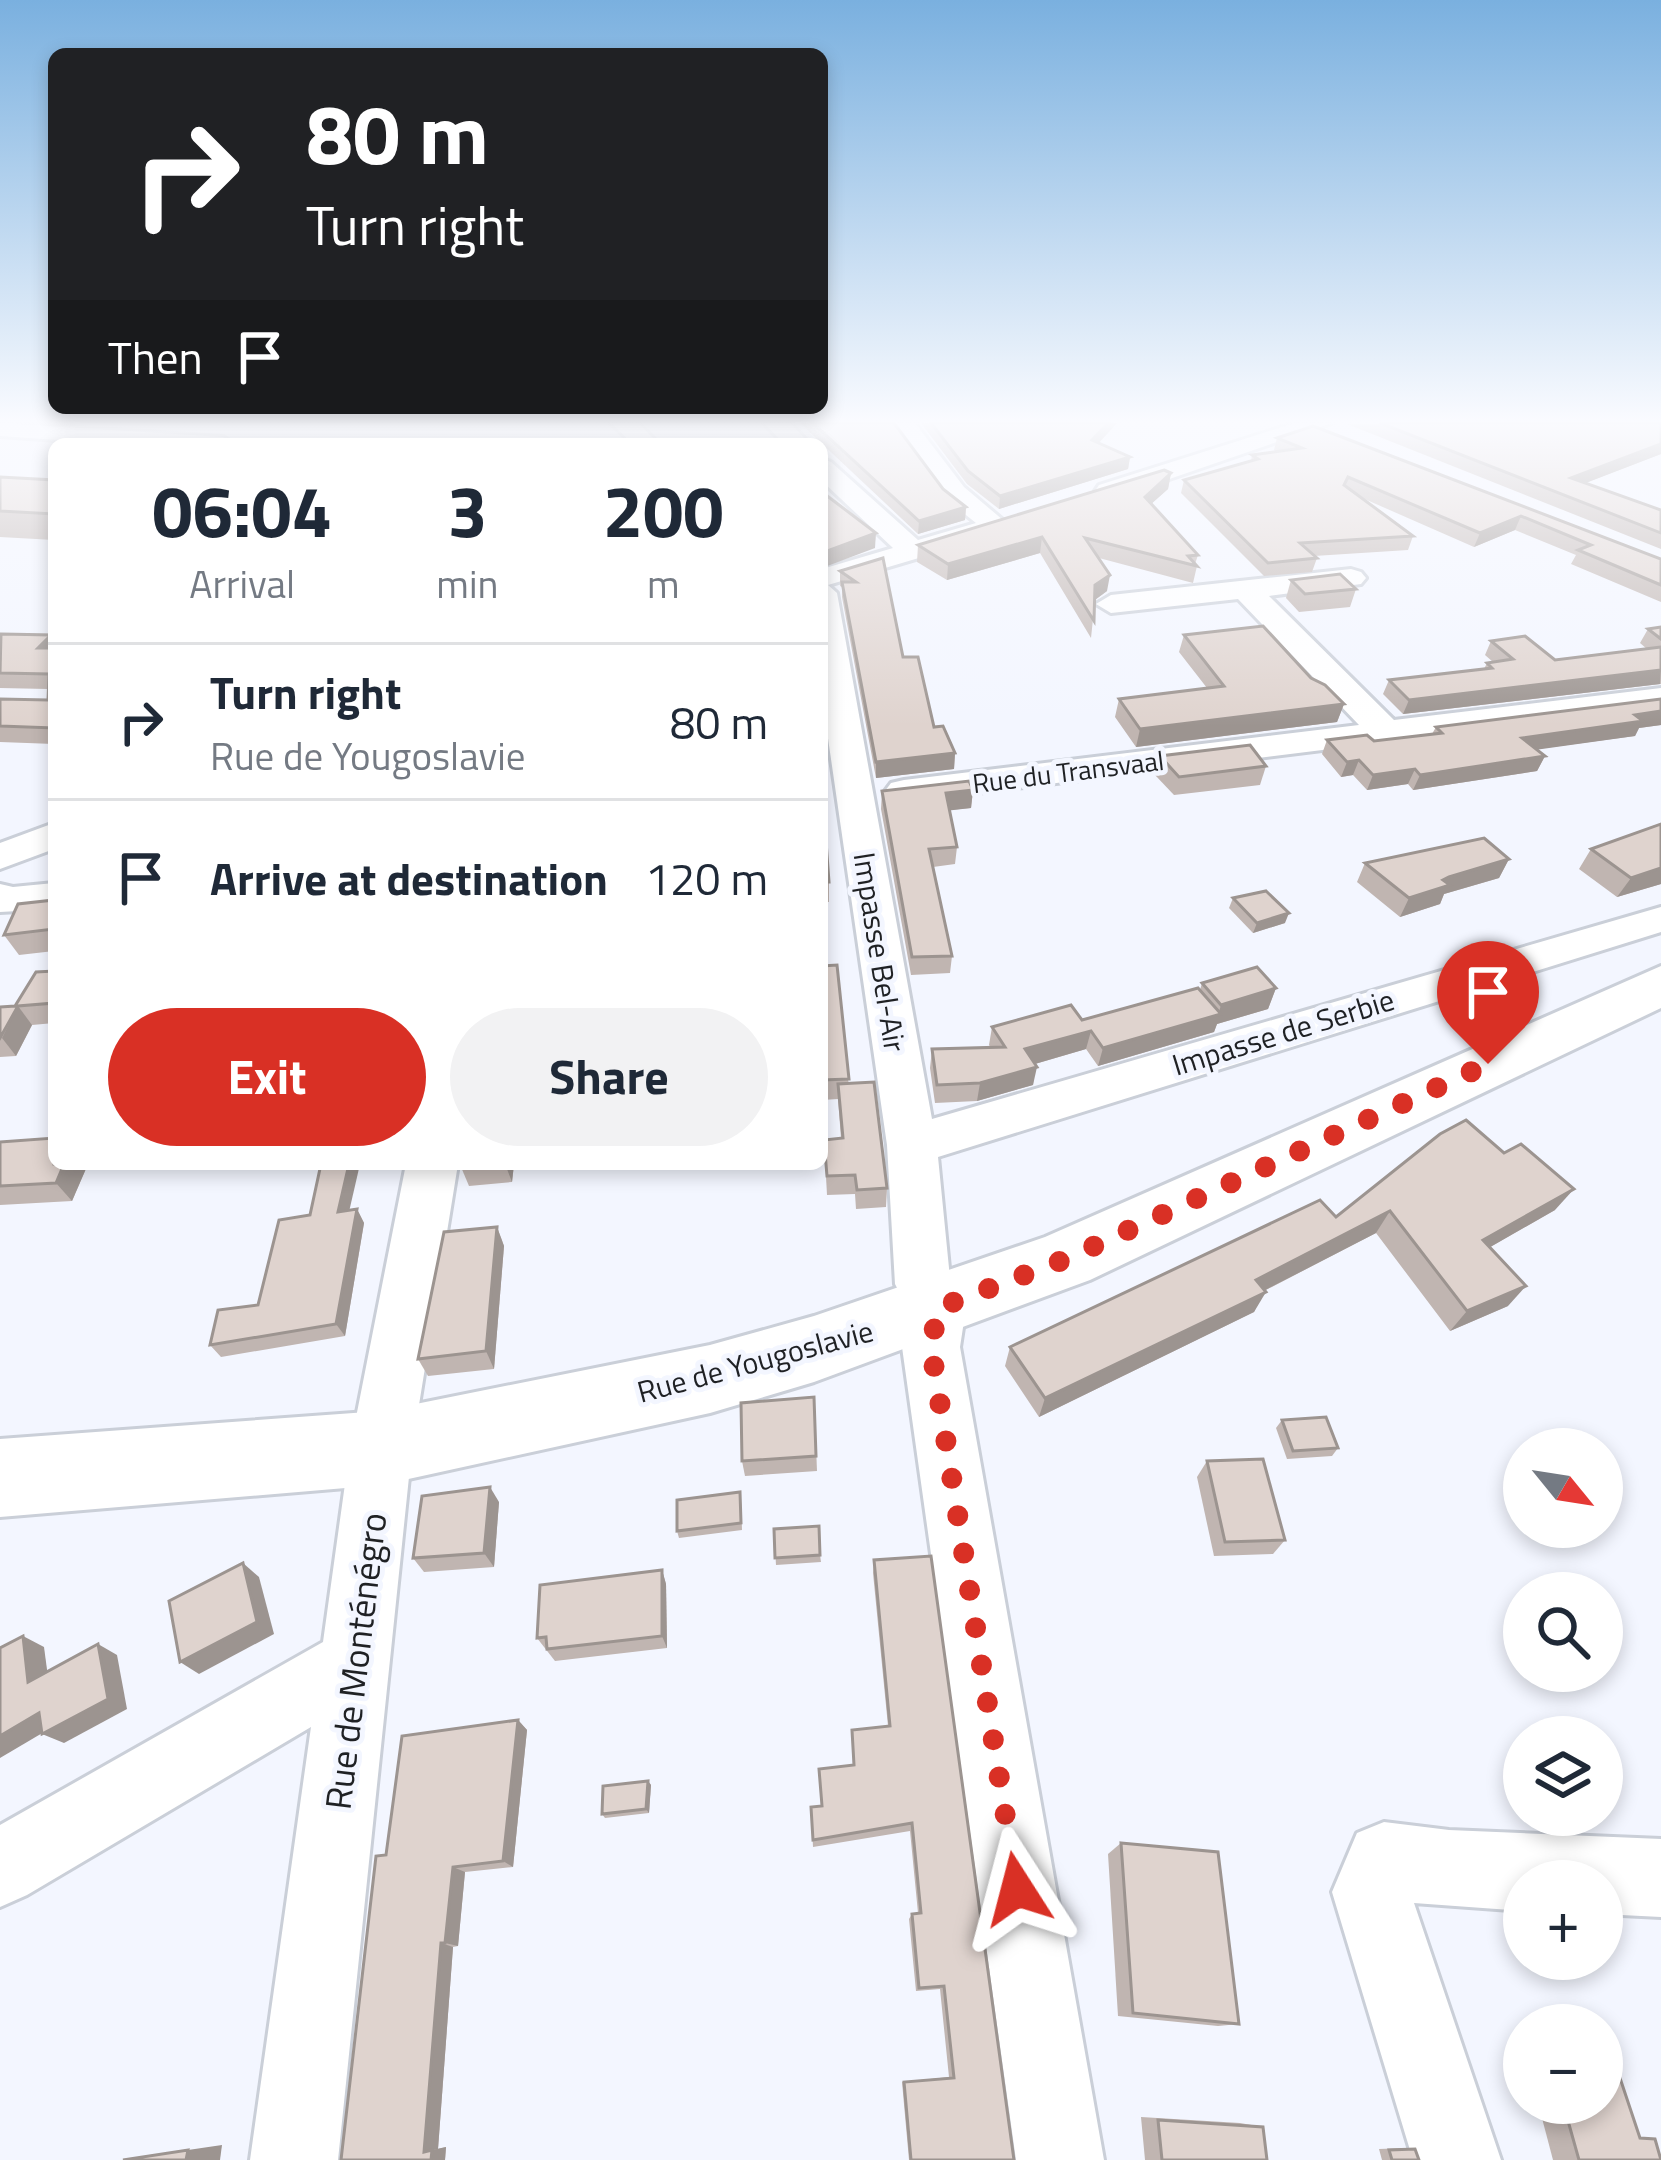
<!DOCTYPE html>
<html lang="en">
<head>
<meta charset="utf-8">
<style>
  :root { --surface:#fff; --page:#f2f2f3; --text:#1f2937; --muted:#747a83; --line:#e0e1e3; --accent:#d93025 }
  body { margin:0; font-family:"Titillium Web",sans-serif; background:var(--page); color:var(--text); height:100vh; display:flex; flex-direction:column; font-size:45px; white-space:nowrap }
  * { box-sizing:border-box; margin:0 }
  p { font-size:39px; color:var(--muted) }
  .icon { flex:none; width:66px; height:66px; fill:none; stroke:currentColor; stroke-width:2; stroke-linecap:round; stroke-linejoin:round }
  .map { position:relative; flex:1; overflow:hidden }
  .details { position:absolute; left:48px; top:438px; width:780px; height:732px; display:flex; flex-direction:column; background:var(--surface); border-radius:18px; box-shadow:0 6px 18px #0003 }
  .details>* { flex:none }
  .banner { position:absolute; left:48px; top:48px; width:780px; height:366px; border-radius:18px; box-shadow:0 6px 18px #0003; background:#202124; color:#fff; overflow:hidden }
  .needle { width:78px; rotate:120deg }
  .buttons { position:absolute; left:1503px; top:1428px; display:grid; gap:24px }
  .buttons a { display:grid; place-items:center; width:120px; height:120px; border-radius:50%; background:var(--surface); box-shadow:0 6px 18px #0003; font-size:60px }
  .pin { position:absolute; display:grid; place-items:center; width:102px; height:102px; color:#fff; margin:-123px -51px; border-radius:50% 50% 50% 0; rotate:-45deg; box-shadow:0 0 12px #0007 }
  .pin .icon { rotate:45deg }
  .me { position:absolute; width:132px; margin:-66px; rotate:351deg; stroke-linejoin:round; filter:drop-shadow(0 0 9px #0008) }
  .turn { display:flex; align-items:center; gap:42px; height:252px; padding:0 60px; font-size:54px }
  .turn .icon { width:156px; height:156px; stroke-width:2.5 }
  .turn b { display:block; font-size:84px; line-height:102px }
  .then { display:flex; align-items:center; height:114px; padding:0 60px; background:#0003; gap:24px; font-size:45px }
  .eta { display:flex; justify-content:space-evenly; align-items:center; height:204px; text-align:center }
  .eta b { font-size:72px; font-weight:700; line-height:84px }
  .primary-button { display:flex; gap:24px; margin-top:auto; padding:24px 60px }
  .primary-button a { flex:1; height:138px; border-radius:72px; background:var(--accent); color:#fff; font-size:48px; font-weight:700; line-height:138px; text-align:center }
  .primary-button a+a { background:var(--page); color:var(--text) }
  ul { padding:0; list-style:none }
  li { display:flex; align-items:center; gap:36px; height:156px; padding:0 60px; border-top:3px solid var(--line) }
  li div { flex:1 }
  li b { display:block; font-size:45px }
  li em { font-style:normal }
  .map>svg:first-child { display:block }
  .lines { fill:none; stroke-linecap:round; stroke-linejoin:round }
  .minor-casing { stroke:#cacfd8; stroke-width:6 }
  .major-casing { stroke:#cacfd8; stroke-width:6 }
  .minor { fill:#fff; fill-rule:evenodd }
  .major { fill:#fff; fill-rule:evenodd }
  .wall { fill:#c0b5b1 }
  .shaded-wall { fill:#9c9490 }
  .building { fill:#dfd3ce; stroke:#9c9490; stroke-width:3 }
  .route { stroke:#d93025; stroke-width:21; stroke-dasharray:0 37.8 }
  .labels { text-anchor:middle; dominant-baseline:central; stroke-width:10; stroke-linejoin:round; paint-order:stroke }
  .far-street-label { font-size:27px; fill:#1f2124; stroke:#f3f6ff }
  .street-label { font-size:30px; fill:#1f2124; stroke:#f3f6ff }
  .near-street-label { font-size:36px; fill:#1f2124; stroke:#f3f6ff }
</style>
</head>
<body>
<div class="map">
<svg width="1661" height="2160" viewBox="0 0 1661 2160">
  <rect width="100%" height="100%" fill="#f3f6ff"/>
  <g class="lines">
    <defs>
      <g id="minor">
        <polygon points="0,423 223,437 235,444 115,444 0,436"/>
        <polygon points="611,423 638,423 659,444 633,444"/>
        <polygon points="764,423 790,423 810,444 784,444"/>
        <polygon points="890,423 915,423 964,487 1010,526 1006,532 828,585 837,593 932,1119 1661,907 1661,932 938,1157 950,1278 966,1308 960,1347 1104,2160 1016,2160 902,1347 909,1311 895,1284 887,1145 822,697 822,569 893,548 822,481 822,459 831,462 918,540 976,523 946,499"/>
        <polygon points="1295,423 1332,423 1117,497 1099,497 1095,491 1099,485"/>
        <polygon points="1351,569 1361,572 1366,578 1361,584 1269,596 1394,720 1661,688 1661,708 904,802 891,799 885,791 891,783 904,780 1359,725 1238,599 1111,613 1096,604 1111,595"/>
        <polygon points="54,823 54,849 0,869 0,843"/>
        <polygon points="54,883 54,909 0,912 0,884 13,887"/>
        <polygon points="406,1164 458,1164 412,1448 338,2160 250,2160 311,1727 27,1895 0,1907 0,1825 323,1642 350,1448"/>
        <polygon points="1384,1822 1449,1830 1661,1839 1661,1917 1602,1914 1602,1881 1524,1881 1524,1911 1414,1903 1501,2160 1413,2160 1332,1892 1357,1833"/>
      </g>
      <polygon id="major" points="1661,966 1661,1008 1090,1280 814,1382 710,1413 381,1485 0,1517 0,1439 381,1411 710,1345 814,1316 1045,1237"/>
    </defs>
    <!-- minor casing -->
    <use href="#minor" class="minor-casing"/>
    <!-- major casing -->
    <use href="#major" class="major-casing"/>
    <!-- minor -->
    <use href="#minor" class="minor"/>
    <!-- major -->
    <use href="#major" class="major"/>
  </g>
  <!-- wall -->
  <g class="wall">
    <polygon points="800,423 894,423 943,489 966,507 965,520 918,534"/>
    <polygon points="921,423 1117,423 1099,443 1130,457 1128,469 999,509 967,484"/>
    <polygon points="1661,423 1661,454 1585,483 1661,510 1661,549 1347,424"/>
    <polygon points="1277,438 1661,559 1661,602 1571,564 1576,555 1515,530 1474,547 1360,497 1413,536 1408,550 1314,556 1317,558 1312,572 1264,576 1181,493 1184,480 1251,461 1252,455 1278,452 1274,450"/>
    <polygon points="1171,473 1168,489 1151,504 1198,555 1195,564 1197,566 1193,583 1099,558 1107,591 1095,600 1091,638 1040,553 947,580 917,562 918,545"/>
    <polygon points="0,477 54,480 54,540 0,537"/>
    <polygon points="883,558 903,657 934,727 955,753 954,769 876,778 842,597 842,587 840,586 840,571"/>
    <polygon points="1291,580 1356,589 1350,607 1299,612 1286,598"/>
    <polygon points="1661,627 1661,684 1403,714 1383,694 1389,680 1484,669 1487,663 1493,662 1485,655 1491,641 1555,660 1647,649 1640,643 1648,629"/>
    <polygon points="0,635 54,641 54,744 0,742 0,699 48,700 48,689 0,688"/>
    <polygon points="1184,635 1311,678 1344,704 1337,722 1136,747 1115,717 1119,699 1207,688 1179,652"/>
    <polygon points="1661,699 1661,725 1639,728 1635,736 1537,749 1545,756 1537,771 1413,790 1408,784 1367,790 1353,775 1341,777 1322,754 1327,740 1374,741 1432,734 1436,727"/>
    <polygon points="1160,756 1266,766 1260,785 1174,795 1155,775"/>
    <polygon points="973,790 971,808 949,810 957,847 955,864 933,867 952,956 950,973 911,975 881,809 882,791"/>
    <polygon points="822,841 829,882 829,902 822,902"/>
    <polygon points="1591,849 1661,884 1617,897 1579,869"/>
    <polygon points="1509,859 1499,878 1444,894 1440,904 1400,917 1357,882 1365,863"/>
    <polygon points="1233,898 1285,923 1253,933 1229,908"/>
    <polygon points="54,900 54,951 19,955 4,935"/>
    <polygon points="822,966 849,1084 887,1188 886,1207 856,1209 855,1194 827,1195 824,1140 841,1138 838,1099 822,1100"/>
    <polygon points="54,971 54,1023 32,1025 16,1056 0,1057 0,1007 15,1006"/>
    <polygon points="1202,983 1276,988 1268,1009 1217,1024 1214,1032 1098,1066 1086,1049 1035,1064 1033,1085 977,1101 935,1103 930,1068 932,1049 991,1048 989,1045 992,1027 1082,1020 1200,990"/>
    <polygon points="1440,1134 1555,1210 1490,1247 1508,1306 1450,1331 1376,1233 1264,1291 1254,1312 1039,1417 1005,1366 1010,1347 1336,1217"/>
    <polygon points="0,1142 54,1164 88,1164 72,1201 0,1205"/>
    <polygon points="462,1164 514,1164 512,1182 469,1186 461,1167"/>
    <polygon points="357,1209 364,1223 345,1336 221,1357 210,1345 258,1305 310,1215"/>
    <polygon points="497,1227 504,1246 494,1369 428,1376 418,1359"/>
    <polygon points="814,1397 817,1471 745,1476 742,1461"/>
    <polygon points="1282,1420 1338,1448 1332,1456 1287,1459 1276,1428"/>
    <polygon points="1207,1461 1285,1540 1273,1554 1214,1556 1197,1477"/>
    <polygon points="741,1500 742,1530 679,1538 677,1531"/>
    <polygon points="499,1502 494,1567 424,1572 413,1558"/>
    <polygon points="774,1529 820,1555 821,1562 776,1565"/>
    <polygon points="874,1560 1014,2160 909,2160 902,2082 949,2077 940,1989 916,1991 909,1919 912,1914 918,1913 910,1831 813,1847 811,1807 821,1806 853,1765 852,1730 888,1726 873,1573"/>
    <polygon points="662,1570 666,1584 667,1648 555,1661 537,1638"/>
    <polygon points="518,1720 527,1730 513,1867 465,1872 458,1946 453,1947 438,2149 446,2147 445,2160 341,2160 386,1855"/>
    <polygon points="648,1781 651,1785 649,1813 605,1818 602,1814"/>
    <polygon points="1121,1843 1239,2024 1218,2026 1118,2016 1108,1854"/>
    <polygon points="1538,2103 1602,2103 1661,2160 1553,2160"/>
    <polygon points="1141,2117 1240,2123 1263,2127 1267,2160 1145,2160"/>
    <polygon points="1405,2148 1415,2149 1419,2160 1382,2160 1379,2149"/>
  </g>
  <!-- shaded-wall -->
  <g class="shaded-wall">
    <polygon points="1108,423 1117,423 1090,452 1092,440"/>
    <polygon points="1661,444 1661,454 1565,491 1571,478"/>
    <polygon points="1130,457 1128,469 999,509 1000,496"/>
    <polygon points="1171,473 1168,489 1141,513 1145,497"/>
    <polygon points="966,507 965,520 918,534 919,521"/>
    <polygon points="1521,516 1515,530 1474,547 1480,533"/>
    <polygon points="876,533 875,548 822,568 822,553"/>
    <polygon points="1042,537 1040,553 947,580 948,564"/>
    <polygon points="1110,575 1107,591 1092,602 1095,585"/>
    <polygon points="51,635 54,641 54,655 38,648"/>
    <polygon points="1661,670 1660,684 1403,714 1409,700"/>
    <polygon points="1344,704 1337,722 1136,747 1140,729"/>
    <polygon points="1661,711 1661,725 1639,728 1635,736 1514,753 1522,738 1635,715"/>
    <polygon points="955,753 954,769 876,778 876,762"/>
    <polygon points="1545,756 1537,771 1413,790 1420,775"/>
    <polygon points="1359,760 1353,775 1341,777 1347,762"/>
    <polygon points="1415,769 1408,784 1367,790 1373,775"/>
    <polygon points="973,790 971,808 945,811 946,793"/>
    <polygon points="1509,859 1499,878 1444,894 1440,904 1400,917 1409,898 1438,888 1443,880"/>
    <polygon points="1661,868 1661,884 1617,897 1631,878"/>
    <polygon points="1289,913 1285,923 1253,933 1257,923"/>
    <polygon points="1276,988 1268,1009 1217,1024 1214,1032 1098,1066 1103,1048 1218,1015 1221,1005"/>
    <polygon points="18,1006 32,1025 16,1056 2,1038"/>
    <polygon points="1091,1031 1086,1049 1021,1068 1025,1049"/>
    <polygon points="1037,1067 1033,1085 977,1101 980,1083"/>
    <polygon points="64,1164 88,1164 72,1201 56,1183"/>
    <polygon points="349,1164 360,1164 346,1225 338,1212"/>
    <polygon points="505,1164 514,1164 512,1182"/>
    <polygon points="1574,1189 1555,1210 1466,1261 1483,1240"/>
    <polygon points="357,1209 364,1223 345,1336 336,1324"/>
    <polygon points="1390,1211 1376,1233 1244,1301 1256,1280"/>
    <polygon points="497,1227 504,1246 494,1369 486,1351"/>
    <polygon points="1526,1286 1508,1306 1450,1331 1467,1311"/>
    <polygon points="1266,1292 1254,1312 1039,1417 1045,1398"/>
    <polygon points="490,1487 499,1502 494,1567 484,1553"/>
    <polygon points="243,1563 259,1577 274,1634 199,1674 180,1662"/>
    <polygon points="662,1570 666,1584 667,1648 662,1636"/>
    <polygon points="23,1636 44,1647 50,1692 28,1682"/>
    <polygon points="98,1644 117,1655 127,1709 64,1743 42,1734"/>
    <polygon points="39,1713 61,1722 0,1758 0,1736"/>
    <polygon points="518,1720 527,1730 513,1867 503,1861"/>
    <polygon points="648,1781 651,1785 649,1813 646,1809"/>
    <polygon points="453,1867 465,1872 458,1946 445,1943"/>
    <polygon points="441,1943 453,1947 438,2149 424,2152"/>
    <polygon points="222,2145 220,2160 186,2160 188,2150"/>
    <polygon points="446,2147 445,2160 431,2160 432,2150"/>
  </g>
  <!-- building -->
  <g class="building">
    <polygon points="813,423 894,423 943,489 966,507 919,521"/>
    <polygon points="931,423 1108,423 1092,440 1130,457 1000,496 968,471"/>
    <polygon points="1380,423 1661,423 1661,444 1571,478 1661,510 1661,533"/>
    <polygon points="1313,426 1661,559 1661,585 1578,550 1591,545 1521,516 1480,533 1348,477 1344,485 1413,536 1300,543 1317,558 1268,563 1184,480 1258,459 1252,455 1302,448 1277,438"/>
    <polygon points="1164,470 1171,473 1145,497 1198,555 1188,556 1197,566 1085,538 1110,575 1095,585 1094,621 1042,537 948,564 918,545"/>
    <polygon points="0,477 54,480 54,514 0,511"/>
    <polygon points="822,492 876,533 822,553"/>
    <polygon points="883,558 903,657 918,657 934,727 943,726 955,753 876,762 842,582 856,582 840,571"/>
    <polygon points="1340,574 1356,589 1305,594 1291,580"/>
    <polygon points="1263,626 1311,678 1325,685 1344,704 1140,729 1119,699 1224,686 1184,635"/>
    <polygon points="1661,627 1661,639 1648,629"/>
    <polygon points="1,634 51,635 38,648 54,648 54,728 0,726 0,699 48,700 49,674 0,673"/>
    <polygon points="1525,636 1555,660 1661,647 1661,670 1409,700 1389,680 1492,668 1487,663 1513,659 1491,641"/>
    <polygon points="1661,699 1661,711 1635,715 1643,721 1522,738 1545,756 1420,775 1415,769 1373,775 1359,760 1347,762 1327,740 1367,735 1374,741 1442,733 1436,727"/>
    <polygon points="1250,745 1266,766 1179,777 1160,756"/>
    <polygon points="969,781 973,790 946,793 957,847 929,849 952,956 912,957 882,791"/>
    <polygon points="1661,824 1661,868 1631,878 1591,849"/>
    <polygon points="1484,838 1509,859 1449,877 1443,880 1450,885 1409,898 1365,863"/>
    <polygon points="822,841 826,841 829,882 822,882"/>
    <polygon points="1266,891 1289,913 1257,923 1233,898"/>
    <polygon points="54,900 54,929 4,935 18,904"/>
    <polygon points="837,965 849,1079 822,1080 822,966"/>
    <polygon points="1257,967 1276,988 1221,1005 1202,983"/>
    <polygon points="54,971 54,1003 18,1006 0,1038 0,1007 15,1006 36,972"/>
    <polygon points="1198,988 1221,1014 1103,1048 1091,1031 1025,1049 1037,1067 980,1083 937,1085 932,1049 1005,1047 992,1027 1071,1005 1082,1020"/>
    <polygon points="874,1082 887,1188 857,1190 855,1175 827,1176 824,1140 843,1138 838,1084"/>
    <polygon points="1466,1120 1504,1153 1521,1144 1574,1189 1483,1240 1526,1286 1467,1311 1390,1211 1256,1280 1266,1292 1045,1398 1010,1347 1320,1200 1336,1217 1440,1134"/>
    <polygon points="54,1138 54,1164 64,1164 56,1183 0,1186 0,1142"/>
    <polygon points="321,1164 349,1164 338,1212 357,1209 336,1324 210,1345 218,1310 258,1305 279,1220 310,1215"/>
    <polygon points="462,1164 502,1164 461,1167"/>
    <polygon points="497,1227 486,1351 418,1359 444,1232"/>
    <polygon points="814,1397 816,1456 742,1461 741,1403"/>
    <polygon points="1326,1417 1338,1448 1293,1451 1282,1420"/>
    <polygon points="1263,1459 1285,1540 1225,1542 1207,1461"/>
    <polygon points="490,1487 484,1553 413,1558 422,1496"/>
    <polygon points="740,1492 741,1523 677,1531 677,1500"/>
    <polygon points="819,1526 820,1555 775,1558 774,1529"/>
    <polygon points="931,1556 1014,2160 911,2160 904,2082 954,2078 944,1986 919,1988 912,1914 921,1913 912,1823 813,1840 811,1807 822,1806 819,1769 854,1765 852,1730 890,1726 874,1560"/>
    <polygon points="243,1563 257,1622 180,1662 169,1601"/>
    <polygon points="662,1570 662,1636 547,1649 546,1637 537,1638 540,1585"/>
    <polygon points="23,1636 28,1682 98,1644 108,1699 42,1734 39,1713 0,1736 0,1648"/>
    <polygon points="518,1720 503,1861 453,1867 445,1943 441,1943 424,2152 432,2150 431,2160 341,2160 376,1856 386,1855 402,1736"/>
    <polygon points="648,1781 646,1809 602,1814 603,1786"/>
    <polygon points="1121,1843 1218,1852 1239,2024 1133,2013"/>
    <polygon points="1602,2054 1612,2054 1640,2138 1655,2139 1661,2160 1579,2160 1563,2103 1602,2103"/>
    <polygon points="1158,2120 1263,2127 1267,2160 1162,2160"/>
    <polygon points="1415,2149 1419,2160 1392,2160 1389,2150"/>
    <polygon points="188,2150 186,2160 123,2160"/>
  </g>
  <!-- sky -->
  <linearGradient id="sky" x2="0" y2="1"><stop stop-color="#7ab0df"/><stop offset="0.58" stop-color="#fafbff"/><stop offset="1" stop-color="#fafbff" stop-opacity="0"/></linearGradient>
  <rect width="1661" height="726" fill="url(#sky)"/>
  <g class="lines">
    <!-- route -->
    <polyline class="route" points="1017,1889 931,1347 938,1308 1066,1259 1488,1064"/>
  </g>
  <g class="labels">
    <!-- far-street labels -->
    <g class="far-street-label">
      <text transform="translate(1068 771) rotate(-7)">Rue du Transvaal</text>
    </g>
    <!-- street labels -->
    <g class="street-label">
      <text transform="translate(880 952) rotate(81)">Impasse Bel-Air</text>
      <text transform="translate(1283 1032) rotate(-17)">Impasse de Serbie</text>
      <text transform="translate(755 1361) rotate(-15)">Rue de Yougoslavie</text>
    </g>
    <!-- near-street labels -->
    <g class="near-street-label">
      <text transform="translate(355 1661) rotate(-83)">Rue de Monténégro</text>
    </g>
  </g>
</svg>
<div class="buttons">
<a><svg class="needle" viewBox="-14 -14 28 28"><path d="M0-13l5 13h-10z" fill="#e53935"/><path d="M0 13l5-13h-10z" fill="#747a83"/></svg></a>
<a><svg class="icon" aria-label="search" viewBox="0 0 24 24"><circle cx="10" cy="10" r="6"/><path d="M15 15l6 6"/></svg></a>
<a><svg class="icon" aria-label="layers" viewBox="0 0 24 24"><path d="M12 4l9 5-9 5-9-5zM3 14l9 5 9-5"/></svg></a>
<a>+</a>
<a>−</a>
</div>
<div class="pin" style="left:1488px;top:1064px;background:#d93025"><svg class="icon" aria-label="arrive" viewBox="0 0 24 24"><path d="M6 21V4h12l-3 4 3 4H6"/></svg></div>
<svg class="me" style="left:1017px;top:1889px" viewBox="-20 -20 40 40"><path d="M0-17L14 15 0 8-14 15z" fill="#d93025" stroke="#fff" stroke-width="4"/></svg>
<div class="banner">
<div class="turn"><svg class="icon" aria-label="right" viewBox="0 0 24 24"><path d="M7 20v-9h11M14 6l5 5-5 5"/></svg><div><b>80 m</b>Turn right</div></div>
<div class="then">Then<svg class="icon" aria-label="arrive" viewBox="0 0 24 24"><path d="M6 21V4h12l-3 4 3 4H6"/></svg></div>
</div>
<section class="details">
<div class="eta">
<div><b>06:04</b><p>Arrival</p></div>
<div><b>3</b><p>min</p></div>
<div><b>200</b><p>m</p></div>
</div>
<ul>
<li><svg class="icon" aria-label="right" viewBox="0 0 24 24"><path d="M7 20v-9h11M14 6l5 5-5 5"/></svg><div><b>Turn right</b><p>Rue de Yougoslavie</p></div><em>80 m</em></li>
<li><svg class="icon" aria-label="arrive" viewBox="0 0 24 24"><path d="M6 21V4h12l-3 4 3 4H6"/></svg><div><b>Arrive at destination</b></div><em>120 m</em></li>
</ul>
<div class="primary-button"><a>Exit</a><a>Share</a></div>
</section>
</div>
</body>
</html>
